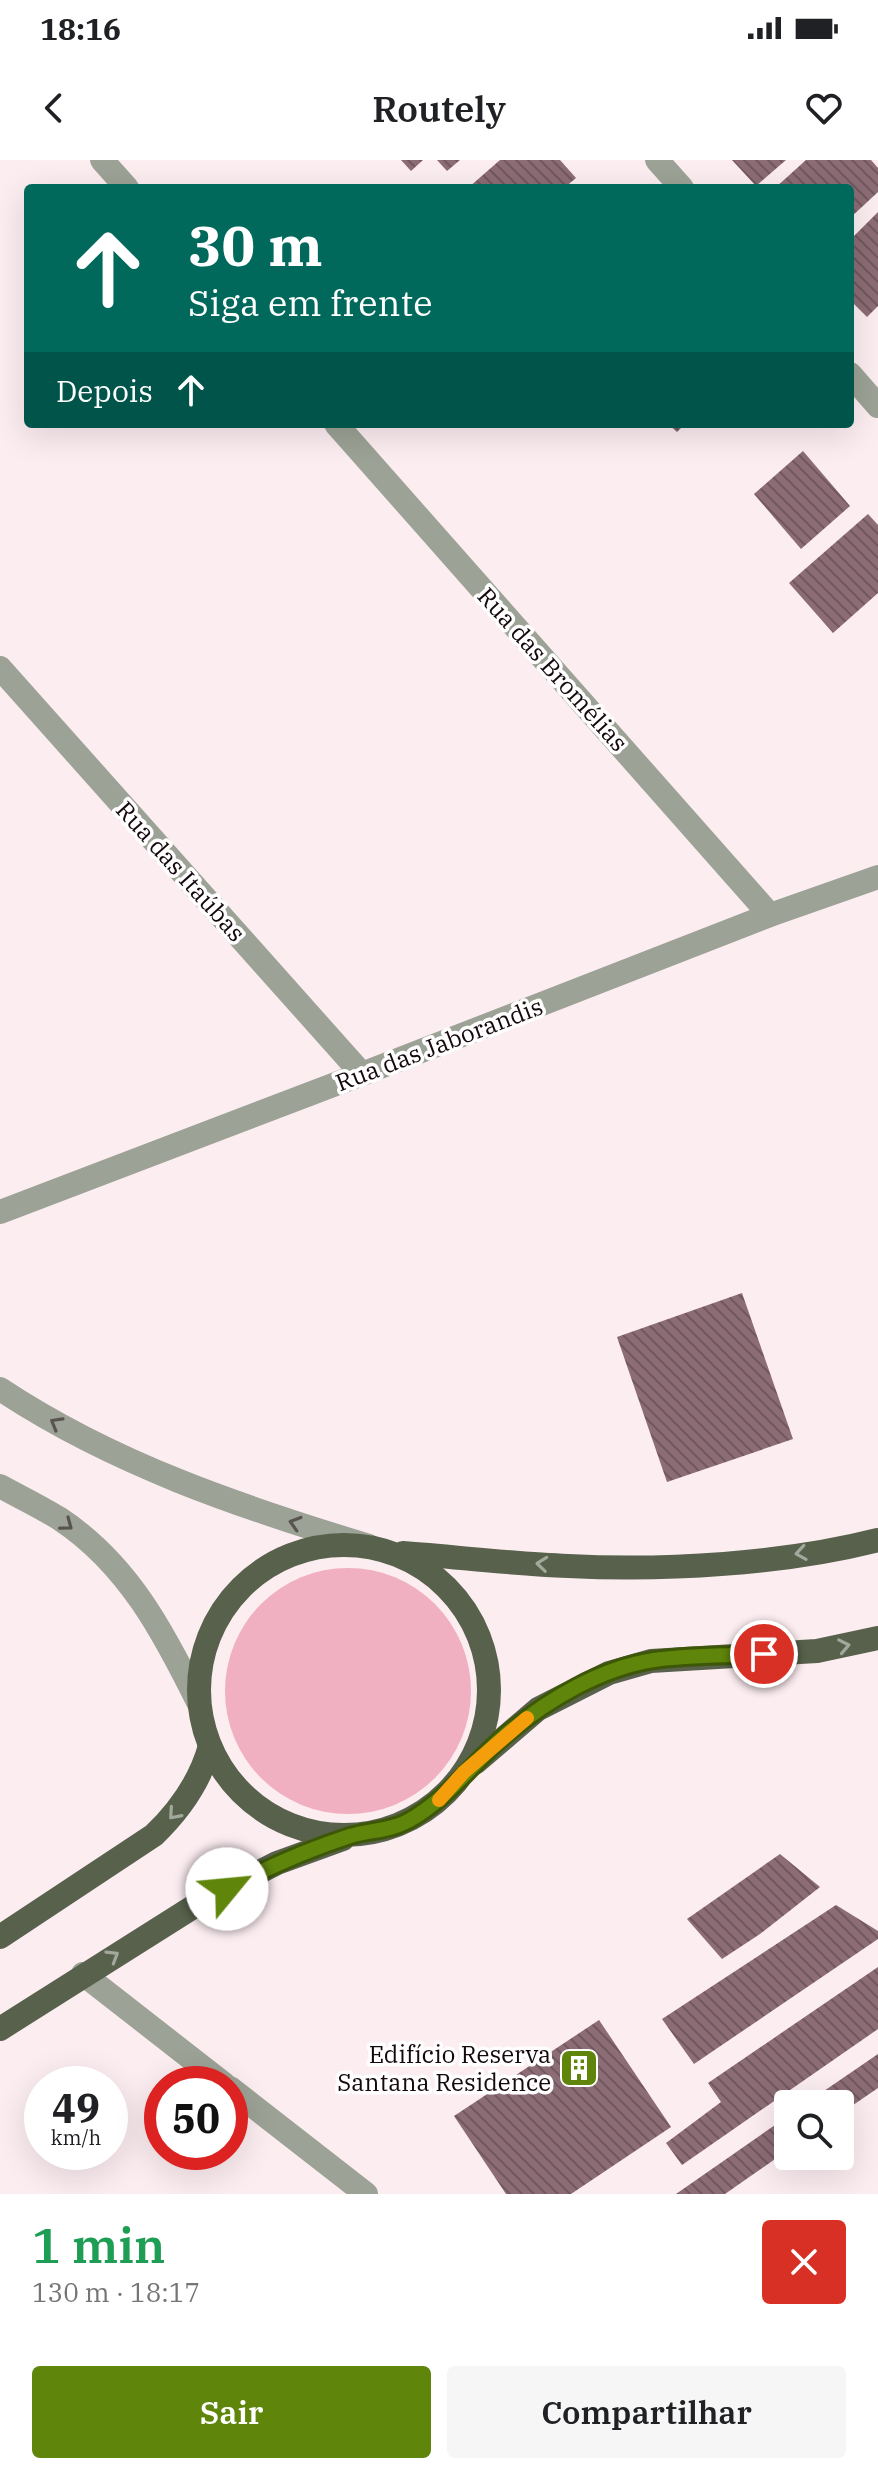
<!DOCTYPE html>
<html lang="pt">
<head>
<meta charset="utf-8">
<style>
  :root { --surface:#fff; --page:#f6f6f6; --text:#202124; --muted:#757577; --accent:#5f860b }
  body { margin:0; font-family:"IBM Plex Serif",serif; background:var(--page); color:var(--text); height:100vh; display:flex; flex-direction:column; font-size:30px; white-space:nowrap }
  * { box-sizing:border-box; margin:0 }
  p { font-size:26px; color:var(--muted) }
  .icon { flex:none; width:44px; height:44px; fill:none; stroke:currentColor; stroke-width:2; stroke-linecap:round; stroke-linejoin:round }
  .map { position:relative; height:2034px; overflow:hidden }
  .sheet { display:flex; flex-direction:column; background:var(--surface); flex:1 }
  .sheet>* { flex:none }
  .guide { position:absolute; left:24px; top:24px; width:830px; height:244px; border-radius:8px; box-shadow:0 8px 32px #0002; background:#00695c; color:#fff; overflow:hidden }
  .buttons { position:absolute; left:774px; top:1930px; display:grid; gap:16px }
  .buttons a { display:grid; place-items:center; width:80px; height:80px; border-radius:8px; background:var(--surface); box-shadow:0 8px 32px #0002; font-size:40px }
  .speed { position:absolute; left:24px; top:1906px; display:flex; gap:16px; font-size:40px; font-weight:700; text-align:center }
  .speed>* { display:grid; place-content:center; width:104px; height:104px; border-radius:50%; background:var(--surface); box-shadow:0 8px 32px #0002; line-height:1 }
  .speed small { font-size:20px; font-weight:400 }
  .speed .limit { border:12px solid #d22; background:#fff; color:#111 }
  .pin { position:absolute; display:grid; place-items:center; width:68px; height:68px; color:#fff; margin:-34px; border:4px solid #fff; border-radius:50%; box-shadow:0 2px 8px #0007 }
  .me { position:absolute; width:88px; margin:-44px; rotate:62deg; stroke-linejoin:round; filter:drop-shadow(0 0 6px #0008) }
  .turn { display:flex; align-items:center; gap:28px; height:168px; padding:0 32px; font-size:36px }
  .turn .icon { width:104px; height:104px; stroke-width:2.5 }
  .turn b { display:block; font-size:56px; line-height:68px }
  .then { display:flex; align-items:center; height:76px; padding:0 32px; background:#0003; gap:16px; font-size:30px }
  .round { display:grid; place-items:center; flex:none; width:84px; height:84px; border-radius:8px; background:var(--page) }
  .head { display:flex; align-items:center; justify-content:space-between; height:136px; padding:0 32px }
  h1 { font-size:48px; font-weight:600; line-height:60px; color:#1e9e55 }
  .primary-button { display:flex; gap:16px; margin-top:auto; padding:16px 32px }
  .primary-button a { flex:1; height:92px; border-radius:8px; background:var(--accent); color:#fff; font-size:32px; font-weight:600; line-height:92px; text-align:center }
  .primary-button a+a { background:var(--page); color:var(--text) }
  .status { display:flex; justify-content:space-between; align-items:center; height:56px; padding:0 40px; background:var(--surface); direction:ltr }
  .status svg { height:22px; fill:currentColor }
  header { display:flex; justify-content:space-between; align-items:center; height:104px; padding:0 32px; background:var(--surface); font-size:36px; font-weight:600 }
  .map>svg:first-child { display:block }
  .green { fill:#f1afc2 }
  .building { fill:url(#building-back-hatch) }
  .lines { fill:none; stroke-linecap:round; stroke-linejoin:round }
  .minor { stroke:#9ca295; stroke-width:24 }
  .major { stroke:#57614b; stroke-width:24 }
  .oneway { stroke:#585550 }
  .oneway2 { stroke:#a2a89c }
  .route-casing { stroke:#3e5707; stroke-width:20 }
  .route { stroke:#5f860b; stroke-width:14 }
  .slow { stroke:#f59e0b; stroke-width:14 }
  .labels { text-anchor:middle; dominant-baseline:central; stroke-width:7; stroke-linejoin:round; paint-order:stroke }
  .street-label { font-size:24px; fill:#14080c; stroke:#fefefe }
  .poi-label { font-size:24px; fill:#14080c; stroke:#fefefe; text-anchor:end }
</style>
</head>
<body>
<div class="status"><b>18:16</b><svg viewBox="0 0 49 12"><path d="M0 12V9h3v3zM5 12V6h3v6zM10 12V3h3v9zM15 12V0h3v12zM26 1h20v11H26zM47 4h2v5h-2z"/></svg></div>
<header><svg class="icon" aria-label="back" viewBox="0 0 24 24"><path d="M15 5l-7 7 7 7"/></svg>Routely<svg class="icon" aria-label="heart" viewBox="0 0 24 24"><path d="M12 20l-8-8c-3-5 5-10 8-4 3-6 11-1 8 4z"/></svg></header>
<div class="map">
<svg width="878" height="2034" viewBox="0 0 878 2034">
  <defs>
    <pattern id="building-back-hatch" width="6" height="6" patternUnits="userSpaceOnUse" patternTransform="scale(2)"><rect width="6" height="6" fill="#8c6c75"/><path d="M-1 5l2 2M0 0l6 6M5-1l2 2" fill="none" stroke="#71575e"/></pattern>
  </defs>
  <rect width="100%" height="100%" fill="#fcedf1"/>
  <!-- green -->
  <circle class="green" cx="348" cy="1531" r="123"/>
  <!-- building -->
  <g class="building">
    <polygon points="401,0 423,0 411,11"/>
    <polygon points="437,0 460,0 447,11"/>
    <polygon points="500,0 560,0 576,18 564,28 468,28"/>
    <polygon points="732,0 786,0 756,26"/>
    <polygon points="806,0 871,0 878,8 878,32 850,58 850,28 775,28"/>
    <polygon points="878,52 878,146 867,157 850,140 850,80"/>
    <polygon points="668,264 685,264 677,272"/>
    <polygon points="803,291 850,346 801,389 754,334"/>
    <polygon points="868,354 878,365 878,433 833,473 789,423"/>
    <polygon points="742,1133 793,1279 667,1322 617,1177"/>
    <polygon points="780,1694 820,1727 760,1774 722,1799 687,1759"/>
    <polygon points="836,1745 878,1771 878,1779 694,1904 662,1859"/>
    <polygon points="878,1807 878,1869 682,2005 666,1983 721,1942 708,1923"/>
    <polygon points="599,1860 671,1967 571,2034 506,2034 454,1956"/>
    <polygon points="878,1894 878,1928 840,1954 840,1944 805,1944"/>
    <polygon points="788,1956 788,1990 725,2034 676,2034"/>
  </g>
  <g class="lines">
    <!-- minor -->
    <g class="minor">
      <polyline points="102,0 127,28"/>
      <polyline points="657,0 682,28"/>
      <polyline points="850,214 878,246"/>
      <polyline points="336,264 770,755"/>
      <polyline points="0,508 362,914"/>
      <polyline points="0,1052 362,914 770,755 878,717"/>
      <path d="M0 1229C113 1304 241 1347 369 1386"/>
      <path d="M0 1326C20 1337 41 1347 60 1359 128 1404 164 1473 199 1544"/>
      <polyline points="83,1814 224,1924"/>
      <polyline points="230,1928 366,2034"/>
    </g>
    <!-- major -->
    <g class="major">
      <circle cx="344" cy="1530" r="145"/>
      <path d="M403 1393C458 1397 513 1404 568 1406 665 1411 784 1404 878 1380"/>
      <polyline points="475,1603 538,1549 609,1513 651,1501 817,1491 878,1478"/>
      <path d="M0 1777 154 1675C180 1650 200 1622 210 1586"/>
      <polyline points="0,1869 201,1742 277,1703 343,1679"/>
    </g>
  </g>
  <!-- one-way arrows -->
  <defs><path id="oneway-chevron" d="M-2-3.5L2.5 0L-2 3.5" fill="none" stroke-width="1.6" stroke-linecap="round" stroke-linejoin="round" transform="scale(2)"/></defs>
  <g class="oneway">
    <use href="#oneway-chevron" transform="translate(56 1263) rotate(-150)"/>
    <use href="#oneway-chevron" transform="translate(295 1363) rotate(-163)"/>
    <use href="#oneway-chevron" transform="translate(67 1365) rotate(37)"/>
  </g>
  <g class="oneway2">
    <use href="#oneway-chevron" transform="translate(801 1393) rotate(171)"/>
    <use href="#oneway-chevron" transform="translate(542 1404) rotate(-174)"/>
    <use href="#oneway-chevron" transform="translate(844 1486) rotate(-11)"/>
    <use href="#oneway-chevron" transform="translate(174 1654) rotate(131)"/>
    <use href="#oneway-chevron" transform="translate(113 1796) rotate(-32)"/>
  </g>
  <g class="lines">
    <defs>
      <path id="route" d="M227 1729C266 1708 307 1690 350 1676 369 1670 390 1671 408 1661 448 1639 474 1601 508 1573 549 1539 601 1508 654 1500 690 1495 727 1496 764 1494"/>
    </defs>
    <!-- route casing -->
    <use href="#route" class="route-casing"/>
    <!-- route -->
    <use href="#route" class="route"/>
    <!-- slow -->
    <polyline class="slow" points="439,1640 464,1612 527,1558"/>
  </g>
  <!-- icons -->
  <defs>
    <symbol id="building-square" viewBox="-11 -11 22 22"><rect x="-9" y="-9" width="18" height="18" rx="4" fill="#5f860b" stroke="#fefefe"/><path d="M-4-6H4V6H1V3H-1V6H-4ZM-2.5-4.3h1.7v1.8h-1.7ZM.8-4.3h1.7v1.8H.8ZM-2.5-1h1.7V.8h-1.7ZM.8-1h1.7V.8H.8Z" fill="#fff"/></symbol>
  </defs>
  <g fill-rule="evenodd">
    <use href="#building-square" x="557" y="1886" width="44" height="44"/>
  </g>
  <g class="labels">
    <!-- street labels -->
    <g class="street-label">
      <text transform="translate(553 509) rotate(48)">Rua das Bromélias</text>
      <text transform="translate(181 711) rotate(48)">Rua das Itaúbas</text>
      <text transform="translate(439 884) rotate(-21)">Rua das Jaborandis</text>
    </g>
    <!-- poi labels -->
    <g class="poi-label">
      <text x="551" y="1894">Edifício Reserva<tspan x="551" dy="28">Santana Residence</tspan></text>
    </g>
  </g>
</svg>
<div class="buttons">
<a><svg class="icon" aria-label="search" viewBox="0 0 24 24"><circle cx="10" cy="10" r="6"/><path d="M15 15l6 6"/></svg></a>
</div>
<div class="speed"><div>49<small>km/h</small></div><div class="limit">50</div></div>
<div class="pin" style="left:764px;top:1494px;background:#d93025"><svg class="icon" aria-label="arrive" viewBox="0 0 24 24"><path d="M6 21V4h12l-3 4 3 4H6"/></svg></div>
<svg class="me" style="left:227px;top:1729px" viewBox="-20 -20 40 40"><circle r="19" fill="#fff"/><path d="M0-13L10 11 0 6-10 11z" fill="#5f860b"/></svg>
<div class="guide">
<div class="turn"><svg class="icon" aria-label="ahead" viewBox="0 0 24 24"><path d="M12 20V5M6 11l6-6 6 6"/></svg><div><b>30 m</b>Siga em frente</div></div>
<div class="then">Depois<svg class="icon" aria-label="ahead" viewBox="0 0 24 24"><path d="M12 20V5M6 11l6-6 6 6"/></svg></div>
</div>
</div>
<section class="sheet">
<div class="head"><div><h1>1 min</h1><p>130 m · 18:17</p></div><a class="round" style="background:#d93025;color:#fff"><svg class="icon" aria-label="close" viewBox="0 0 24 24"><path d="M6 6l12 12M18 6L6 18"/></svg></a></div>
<div class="primary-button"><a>Sair</a><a>Compartilhar</a></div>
</section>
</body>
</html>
